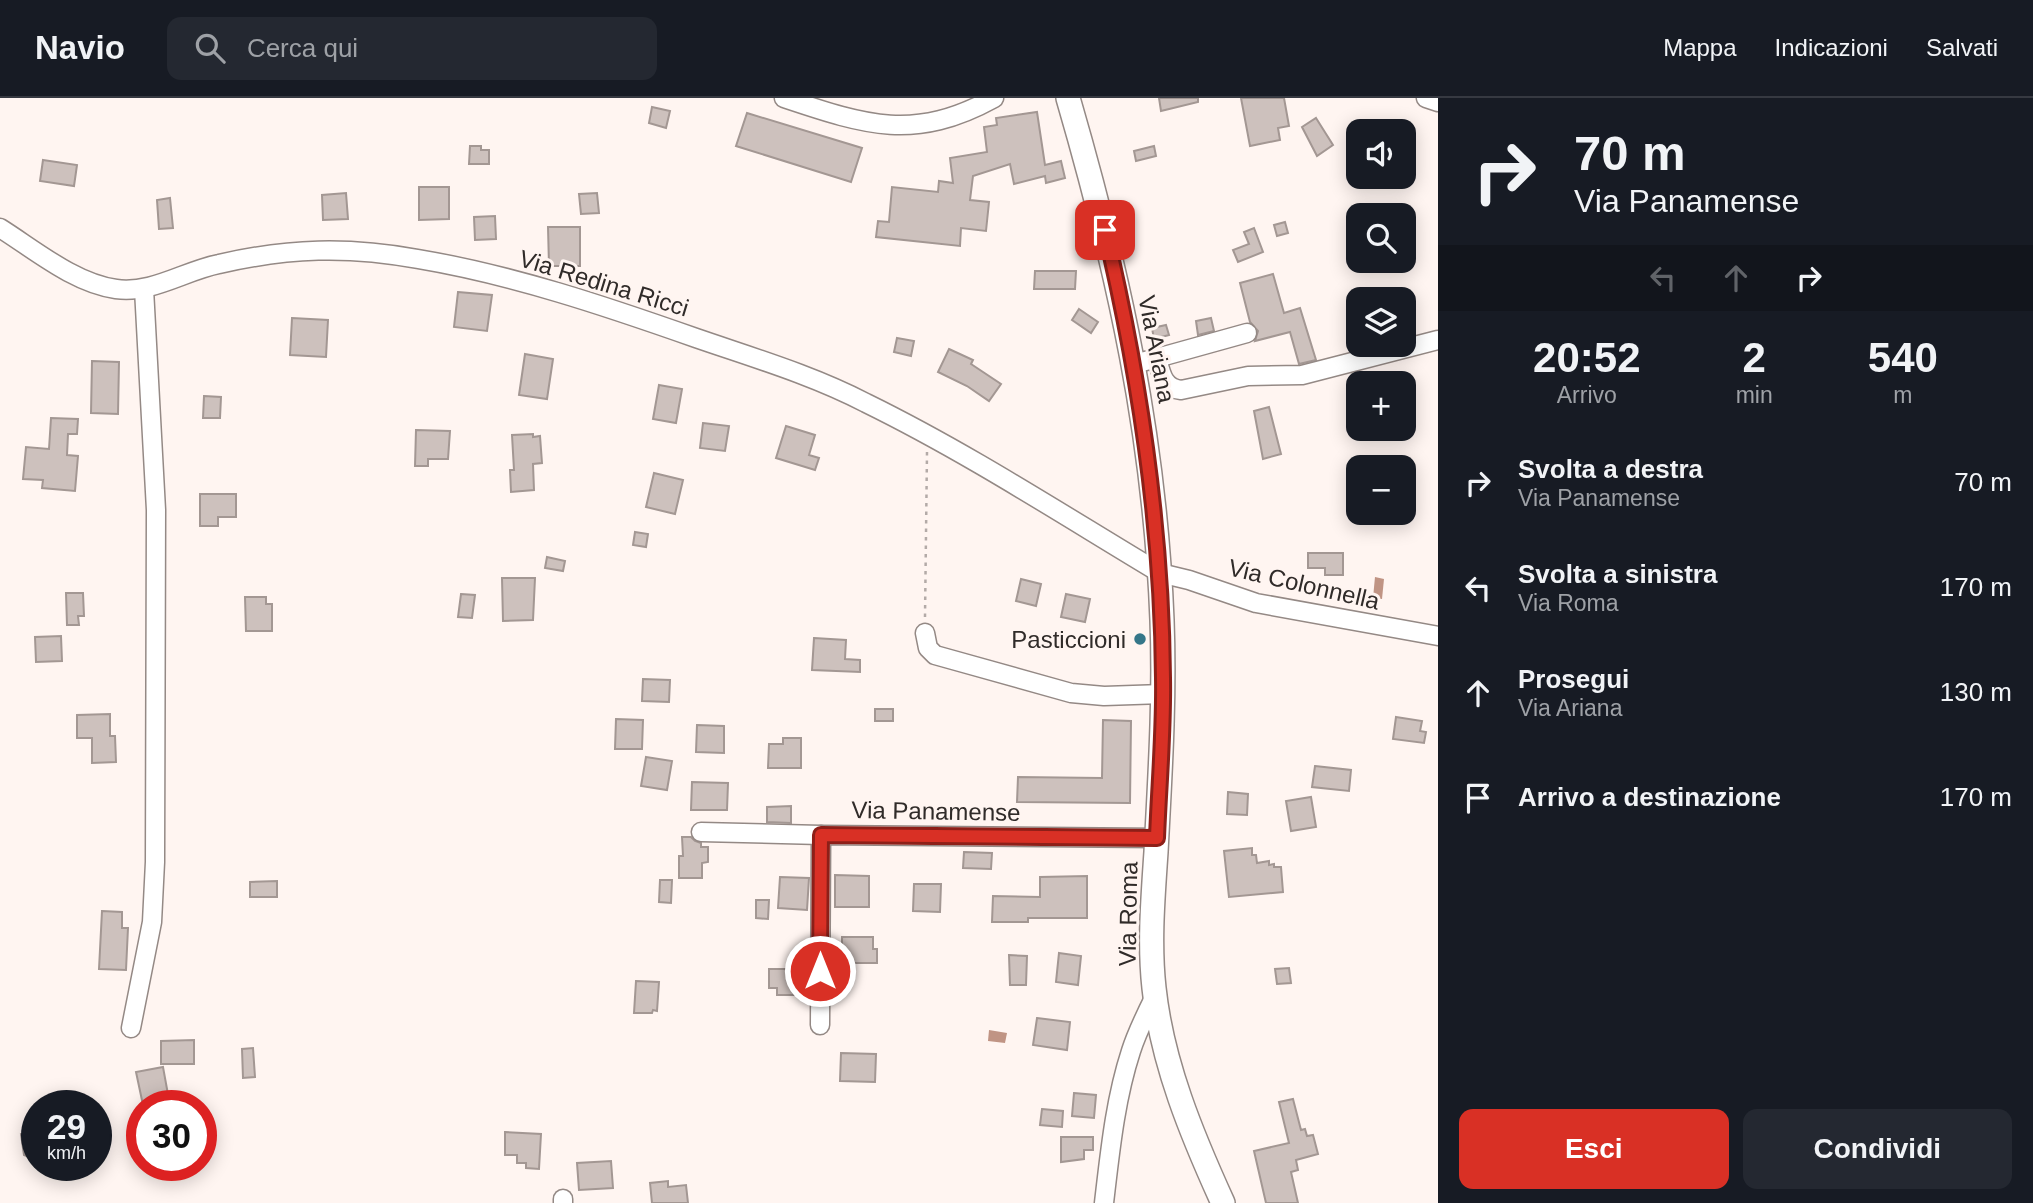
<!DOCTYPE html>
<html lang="it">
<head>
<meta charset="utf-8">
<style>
  :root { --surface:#171b24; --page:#242831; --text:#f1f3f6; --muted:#9ea1a6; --line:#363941; --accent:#d93025 }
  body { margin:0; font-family:Helvetica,sans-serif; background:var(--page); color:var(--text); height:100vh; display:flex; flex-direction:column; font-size:26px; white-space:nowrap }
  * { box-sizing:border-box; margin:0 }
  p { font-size:23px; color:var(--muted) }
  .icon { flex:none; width:38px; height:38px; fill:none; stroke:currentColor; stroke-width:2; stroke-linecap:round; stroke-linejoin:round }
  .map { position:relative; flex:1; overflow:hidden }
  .sheet { display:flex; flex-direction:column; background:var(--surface); width:595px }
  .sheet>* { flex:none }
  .guide { background:#171b24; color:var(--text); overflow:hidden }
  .buttons { position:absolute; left:1346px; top:21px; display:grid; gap:14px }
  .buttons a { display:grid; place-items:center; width:70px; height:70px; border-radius:14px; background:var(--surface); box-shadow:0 4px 18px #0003; font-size:35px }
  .speed { position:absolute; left:21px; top:992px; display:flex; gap:14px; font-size:35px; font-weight:700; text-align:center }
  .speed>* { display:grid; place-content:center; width:91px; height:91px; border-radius:50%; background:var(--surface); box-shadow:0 4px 18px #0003; line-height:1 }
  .speed small { font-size:18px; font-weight:400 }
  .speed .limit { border:10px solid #d22; background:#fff; color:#111 }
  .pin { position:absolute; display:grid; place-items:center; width:60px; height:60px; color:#fff; margin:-30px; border-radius:14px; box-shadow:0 4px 10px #0006 }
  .me { position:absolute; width:77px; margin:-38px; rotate:0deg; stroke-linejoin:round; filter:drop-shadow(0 0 5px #0008) }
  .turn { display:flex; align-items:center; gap:24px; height:147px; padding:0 21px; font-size:32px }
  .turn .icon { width:91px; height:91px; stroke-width:2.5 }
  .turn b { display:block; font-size:49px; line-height:60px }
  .lanes { display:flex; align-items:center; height:66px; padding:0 21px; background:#0003; justify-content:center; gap:35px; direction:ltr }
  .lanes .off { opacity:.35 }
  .eta { display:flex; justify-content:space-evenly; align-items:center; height:119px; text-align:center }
  .eta b { font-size:42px; font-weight:700; line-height:49px }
  .action { display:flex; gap:14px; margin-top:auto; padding:14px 21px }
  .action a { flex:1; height:80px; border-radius:14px; background:var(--accent); color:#fff; font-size:28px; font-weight:700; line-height:80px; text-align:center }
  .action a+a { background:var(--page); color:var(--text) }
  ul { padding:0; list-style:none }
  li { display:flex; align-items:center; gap:21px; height:105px; padding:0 21px }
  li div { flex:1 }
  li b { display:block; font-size:26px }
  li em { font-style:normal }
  header { display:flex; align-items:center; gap:42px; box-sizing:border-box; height:98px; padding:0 35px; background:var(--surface); border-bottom:2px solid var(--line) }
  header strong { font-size:33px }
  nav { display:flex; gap:38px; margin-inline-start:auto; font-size:24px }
  .search { width:490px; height:63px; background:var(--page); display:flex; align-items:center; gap:18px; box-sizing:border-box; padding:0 24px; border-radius:14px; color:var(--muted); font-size:26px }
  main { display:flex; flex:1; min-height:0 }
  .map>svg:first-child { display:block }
  .water { fill:#c09484 }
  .building { fill:#cdc1bd; stroke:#a39793; stroke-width:2 }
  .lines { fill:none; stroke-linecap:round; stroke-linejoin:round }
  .minor-casing { stroke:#948985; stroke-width:21 }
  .major-casing { stroke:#948985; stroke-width:26 }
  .path { stroke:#b3aaa7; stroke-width:2.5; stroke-dasharray:3.5 5; stroke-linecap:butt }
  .minor { stroke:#fff; stroke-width:18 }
  .major { stroke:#fff; stroke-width:23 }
  .route-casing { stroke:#8d1f18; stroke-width:18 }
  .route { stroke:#d93025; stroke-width:12 }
  .poi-dot { fill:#357689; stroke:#fff5f1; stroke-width:2.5 }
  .labels { text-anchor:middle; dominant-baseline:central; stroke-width:6; stroke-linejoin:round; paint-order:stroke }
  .street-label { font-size:24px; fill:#302b29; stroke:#fff5f1 }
  .poi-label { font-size:24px; fill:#302b29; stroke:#fff5f1; text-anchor:end }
</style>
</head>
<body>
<header>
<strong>Navio</strong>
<div class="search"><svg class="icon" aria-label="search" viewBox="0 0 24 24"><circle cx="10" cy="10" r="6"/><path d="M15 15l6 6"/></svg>Cerca qui</div>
<nav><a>Mappa</a><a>Indicazioni</a><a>Salvati</a></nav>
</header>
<main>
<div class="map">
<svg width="1438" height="1105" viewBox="0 0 1438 1105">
  <rect width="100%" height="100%" fill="#fff5f1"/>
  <!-- water -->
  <g class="water">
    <polygon points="1375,479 1384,481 1382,501 1373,500"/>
    <polygon points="989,932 1007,935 1005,945 988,943"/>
  </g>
  <!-- building -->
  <g class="building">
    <polygon points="1159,0 1198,0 1198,4 1161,13"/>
    <polygon points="1241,0 1284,0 1289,28 1278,30 1280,42 1250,48"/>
    <polygon points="652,9 670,13 666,30 649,25"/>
    <polygon points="1037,14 1045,67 1061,63 1065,80 1046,85 1045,78 1014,86 1010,66 973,78 970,102 989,104 986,133 961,130 960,148 876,139 878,123 889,124 892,89 938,94 939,83 953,85 950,60 987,54 984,29 997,27 996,20"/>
    <polygon points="747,15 862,50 851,84 736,48"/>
    <polygon points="1316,20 1333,47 1317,58 1302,29"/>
    <polygon points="470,48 481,48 481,52 489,52 489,66 469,66"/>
    <polygon points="1154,48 1156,58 1136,63 1134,53"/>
    <polygon points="43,62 77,67 74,88 40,83"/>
    <polygon points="419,89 449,89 449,121 419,122"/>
    <polygon points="346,95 348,121 323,122 322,97"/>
    <polygon points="597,95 599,115 581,116 579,96"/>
    <polygon points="170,100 173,130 159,131 157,102"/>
    <polygon points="495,118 496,141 475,142 474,119"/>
    <polygon points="1285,124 1288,135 1277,138 1274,127"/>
    <polygon points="548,129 580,129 580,168 549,168"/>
    <polygon points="1254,130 1263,154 1238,164 1233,152 1249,146 1244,134"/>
    <polygon points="1035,173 1076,173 1075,191 1034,191"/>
    <polygon points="1273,176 1284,215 1300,210 1316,262 1299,266 1290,234 1255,243 1258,233 1250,224 1240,185"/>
    <polygon points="458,194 492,197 487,233 454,229"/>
    <polygon points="1079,211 1098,224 1091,235 1072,222"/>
    <polygon points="292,220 328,222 326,259 290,257"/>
    <polygon points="1211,220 1214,233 1198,237 1196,223"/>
    <polygon points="1166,227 1169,237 1154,241 1152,230"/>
    <polygon points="897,240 914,243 911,258 894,254"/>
    <polygon points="949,251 973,262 971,266 1001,286 989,303 967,288 938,274"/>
    <polygon points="525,256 553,261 547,301 519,297"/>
    <polygon points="92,263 119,264 118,316 91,315"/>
    <polygon points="659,287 682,291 676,325 653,321"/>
    <polygon points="204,298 221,299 220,320 203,320"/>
    <polygon points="1269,309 1281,356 1263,361 1254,313"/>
    <polygon points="51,320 78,321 77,336 68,336 67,357 78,358 75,393 42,390 43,382 23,381 26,349 49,351"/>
    <polygon points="703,325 729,328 725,353 700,350"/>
    <polygon points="786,328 815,337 809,357 819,360 815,372 776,360"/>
    <polygon points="416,332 450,333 448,361 428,361 428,368 415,368"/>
    <polygon points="533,336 533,339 540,338 542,365 533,366 534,392 511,394 510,372 514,372 512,337"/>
    <polygon points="654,375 683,382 675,416 646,409"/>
    <polygon points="200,396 236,396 236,419 218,419 218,428 200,428"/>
    <polygon points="635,434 648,436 646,449 633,447"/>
    <polygon points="1308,455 1343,455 1343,477 1325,477 1325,470 1308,470"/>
    <polygon points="547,459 565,463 563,473 545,470"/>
    <polygon points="502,480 535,480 533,522 503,523"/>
    <polygon points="1021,481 1041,486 1036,508 1016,503"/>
    <polygon points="66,495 83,495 84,518 78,518 79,527 67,527"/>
    <polygon points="461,496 475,497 472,520 458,519"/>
    <polygon points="1066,496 1090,501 1085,524 1061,519"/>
    <polygon points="245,499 266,499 266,506 272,506 272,533 246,533"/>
    <polygon points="61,538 62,563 36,564 35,539"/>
    <polygon points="814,540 846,542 845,561 860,562 860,574 812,572"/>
    <polygon points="643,581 670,582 669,604 642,603"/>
    <rect x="875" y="611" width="18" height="12"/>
    <polygon points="110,616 110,638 115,638 116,664 92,665 92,640 77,640 77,617"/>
    <polygon points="1396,619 1422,623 1420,633 1426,634 1424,645 1393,641"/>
    <polygon points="616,621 643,622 642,651 615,651"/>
    <polygon points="1103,622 1131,623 1130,705 1017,704 1018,679 1102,680"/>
    <polygon points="697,627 724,628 724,655 696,654"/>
    <polygon points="783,640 801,640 801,670 768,670 769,646 783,646"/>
    <polygon points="646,659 672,663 667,692 641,688"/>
    <polygon points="1315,668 1351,672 1349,693 1312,689"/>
    <polygon points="692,684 728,685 727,712 691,712"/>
    <polygon points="1228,694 1248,696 1247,717 1227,716"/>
    <polygon points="1311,699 1316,729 1291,733 1286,703"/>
    <polygon points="791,708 791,725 767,724 767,709"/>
    <polygon points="682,739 691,739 695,743 701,745 701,749 708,749 708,764 702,765 702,780 679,780 679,758 683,758"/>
    <polygon points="1252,750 1252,757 1256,757 1257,765 1269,763 1269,767 1274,766 1274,769 1281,769 1283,794 1229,799 1224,753"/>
    <polygon points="964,754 992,755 991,771 963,770"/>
    <polygon points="835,777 869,778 869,809 835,809"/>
    <polygon points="1087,778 1087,820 1028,820 1028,824 992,824 993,798 1040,799 1040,779"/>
    <polygon points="780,779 809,780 807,812 778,810"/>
    <polygon points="660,782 672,782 671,805 659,804"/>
    <polygon points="277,783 277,799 250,799 250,784"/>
    <polygon points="914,786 941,786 940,814 913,813"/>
    <polygon points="756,802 769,802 768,821 756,820"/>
    <polygon points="102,813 122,814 122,830 128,830 126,872 99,871"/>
    <polygon points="842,839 873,839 873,851 877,851 877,865 848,865 848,856 842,856"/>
    <polygon points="1059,855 1081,858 1078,887 1056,884"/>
    <polygon points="1009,857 1027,858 1026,887 1010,887"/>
    <polygon points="1289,870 1291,885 1277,886 1275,871"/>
    <polygon points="769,871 800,871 800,880 804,880 803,897 777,897 777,890 769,890"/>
    <polygon points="636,883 659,884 657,913 653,912 652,915 634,915"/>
    <polygon points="1037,920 1070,924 1067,952 1033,947"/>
    <polygon points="194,942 194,966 161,966 161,943"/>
    <polygon points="253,950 255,979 243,980 242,951"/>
    <polygon points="841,955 876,956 875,984 840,983"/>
    <polygon points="163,969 169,1002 143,1007 136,974"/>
    <polygon points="1074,995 1096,997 1094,1020 1072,1018"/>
    <polygon points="1293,1001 1301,1032 1305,1031 1307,1038 1313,1037 1318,1056 1296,1062 1298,1072 1291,1074 1298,1105 1266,1105 1254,1053 1289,1045 1279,1004"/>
    <polygon points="1042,1011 1063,1013 1062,1029 1040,1027"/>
    <polygon points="37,1034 37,1062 24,1057 21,1036"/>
    <polygon points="505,1034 541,1036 539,1071 526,1070 526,1065 517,1065 517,1057 505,1057"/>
    <polygon points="1061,1039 1093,1039 1093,1052 1084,1052 1084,1061 1061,1064"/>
    <polygon points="611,1063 613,1090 579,1092 577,1065"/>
    <polygon points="668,1083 668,1089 686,1087 688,1105 652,1105 650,1085"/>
  </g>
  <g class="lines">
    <defs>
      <g id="minor">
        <path d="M784 0C865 27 914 44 994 0"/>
        <polyline points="1426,0 1438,4"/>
        <path d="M0 130C35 152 74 185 116 191 152 196 184 173 219 166 289 150 347 148 418 161 513 177 605 208 696 240 754 260 812 277 866 305 968 355 1063 417 1160 475L1189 482 1256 505 1438 538"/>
        <polyline points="1157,260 1247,235"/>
        <path d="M1134 266 1157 260C1161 275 1163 290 1181 292L1248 278 1302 277 1438 242"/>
        <polyline points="925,535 928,550 935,557 1071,595 1104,598 1163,596"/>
        <polyline points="701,734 821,737"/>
        <polyline points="820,927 821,737 1157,740"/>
        <polyline points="131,930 152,824 155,764 156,412 144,191"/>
        <polyline points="563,1101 563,1105"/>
        <path d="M1104 1105C1110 1054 1115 1002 1131 953 1137 934 1146 916 1155 898"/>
      </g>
      <path id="major" d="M1068 0C1119 175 1155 340 1162 522 1165 600 1160 677 1156 754 1153 799 1149 845 1154 890 1162 965 1192 1037 1223 1105"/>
    </defs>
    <!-- minor casing -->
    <use href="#minor" class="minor-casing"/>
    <!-- major casing -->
    <use href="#major" class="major-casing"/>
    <!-- path -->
    <polyline class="path" points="925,519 927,354"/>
    <!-- minor -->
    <use href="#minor" class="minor"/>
    <!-- major -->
    <use href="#major" class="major"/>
  </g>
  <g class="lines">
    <defs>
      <path id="route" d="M820 873 821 737 1157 740C1159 687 1164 633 1163 580 1162 428 1140 280 1105 132"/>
    </defs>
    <!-- route casing -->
    <use href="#route" class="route-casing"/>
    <!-- route -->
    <use href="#route" class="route"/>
  </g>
  <!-- markers -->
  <circle class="poi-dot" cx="1140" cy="541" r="7"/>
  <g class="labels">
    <!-- street labels -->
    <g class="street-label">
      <text transform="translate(604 185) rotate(17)">Via Redina Ricci</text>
      <text transform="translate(1157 251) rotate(79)">Via Ariana</text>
      <text transform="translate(1304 486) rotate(13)">Via Colonnella</text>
      <text transform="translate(936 713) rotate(1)">Via Panamense</text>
      <text transform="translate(1128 816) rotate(-89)">Via Roma</text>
    </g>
    <!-- poi labels -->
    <g class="poi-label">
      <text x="1126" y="541">Pasticcioni</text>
    </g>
  </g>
</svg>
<div class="buttons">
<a><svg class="icon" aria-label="sound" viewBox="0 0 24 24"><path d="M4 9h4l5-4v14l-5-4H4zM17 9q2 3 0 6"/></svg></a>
<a><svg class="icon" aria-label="search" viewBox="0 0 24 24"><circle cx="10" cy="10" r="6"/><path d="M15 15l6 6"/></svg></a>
<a><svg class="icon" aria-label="layers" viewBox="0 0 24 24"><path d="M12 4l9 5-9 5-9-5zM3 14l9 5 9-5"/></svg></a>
<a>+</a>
<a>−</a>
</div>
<div class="speed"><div>29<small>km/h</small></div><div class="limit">30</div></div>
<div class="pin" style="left:1105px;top:132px;background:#d93025"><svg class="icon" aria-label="arrive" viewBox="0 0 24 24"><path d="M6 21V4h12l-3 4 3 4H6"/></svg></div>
<svg class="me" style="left:820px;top:873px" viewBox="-20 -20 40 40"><circle r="17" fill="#d93025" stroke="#fff" stroke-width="3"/><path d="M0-11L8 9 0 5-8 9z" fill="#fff"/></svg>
</div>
<section class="sheet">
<div class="guide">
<div class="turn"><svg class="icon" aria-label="right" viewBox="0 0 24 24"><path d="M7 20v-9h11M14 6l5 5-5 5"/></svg><div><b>70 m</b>Via Panamense</div></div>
<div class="lanes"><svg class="icon off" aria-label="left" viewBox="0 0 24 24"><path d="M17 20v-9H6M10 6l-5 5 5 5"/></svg><svg class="icon off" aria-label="ahead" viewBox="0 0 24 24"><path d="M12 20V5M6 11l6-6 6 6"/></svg><svg class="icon" aria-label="right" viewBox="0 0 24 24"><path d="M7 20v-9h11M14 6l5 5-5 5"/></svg></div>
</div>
<div class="eta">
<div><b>20:52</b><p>Arrivo</p></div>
<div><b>2</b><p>min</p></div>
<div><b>540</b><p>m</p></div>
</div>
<ul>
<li><svg class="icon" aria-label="right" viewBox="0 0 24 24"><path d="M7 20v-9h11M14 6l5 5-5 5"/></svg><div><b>Svolta a destra</b><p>Via Panamense</p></div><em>70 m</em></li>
<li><svg class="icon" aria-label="left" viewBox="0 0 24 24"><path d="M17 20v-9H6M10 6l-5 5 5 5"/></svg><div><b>Svolta a sinistra</b><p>Via Roma</p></div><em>170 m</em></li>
<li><svg class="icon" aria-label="ahead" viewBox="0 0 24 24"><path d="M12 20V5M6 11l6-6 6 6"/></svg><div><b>Prosegui</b><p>Via Ariana</p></div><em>130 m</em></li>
<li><svg class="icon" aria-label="arrive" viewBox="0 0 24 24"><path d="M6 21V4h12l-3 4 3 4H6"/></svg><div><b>Arrivo a destinazione</b></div><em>170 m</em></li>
</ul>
<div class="action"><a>Esci</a><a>Condividi</a></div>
</section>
</main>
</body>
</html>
